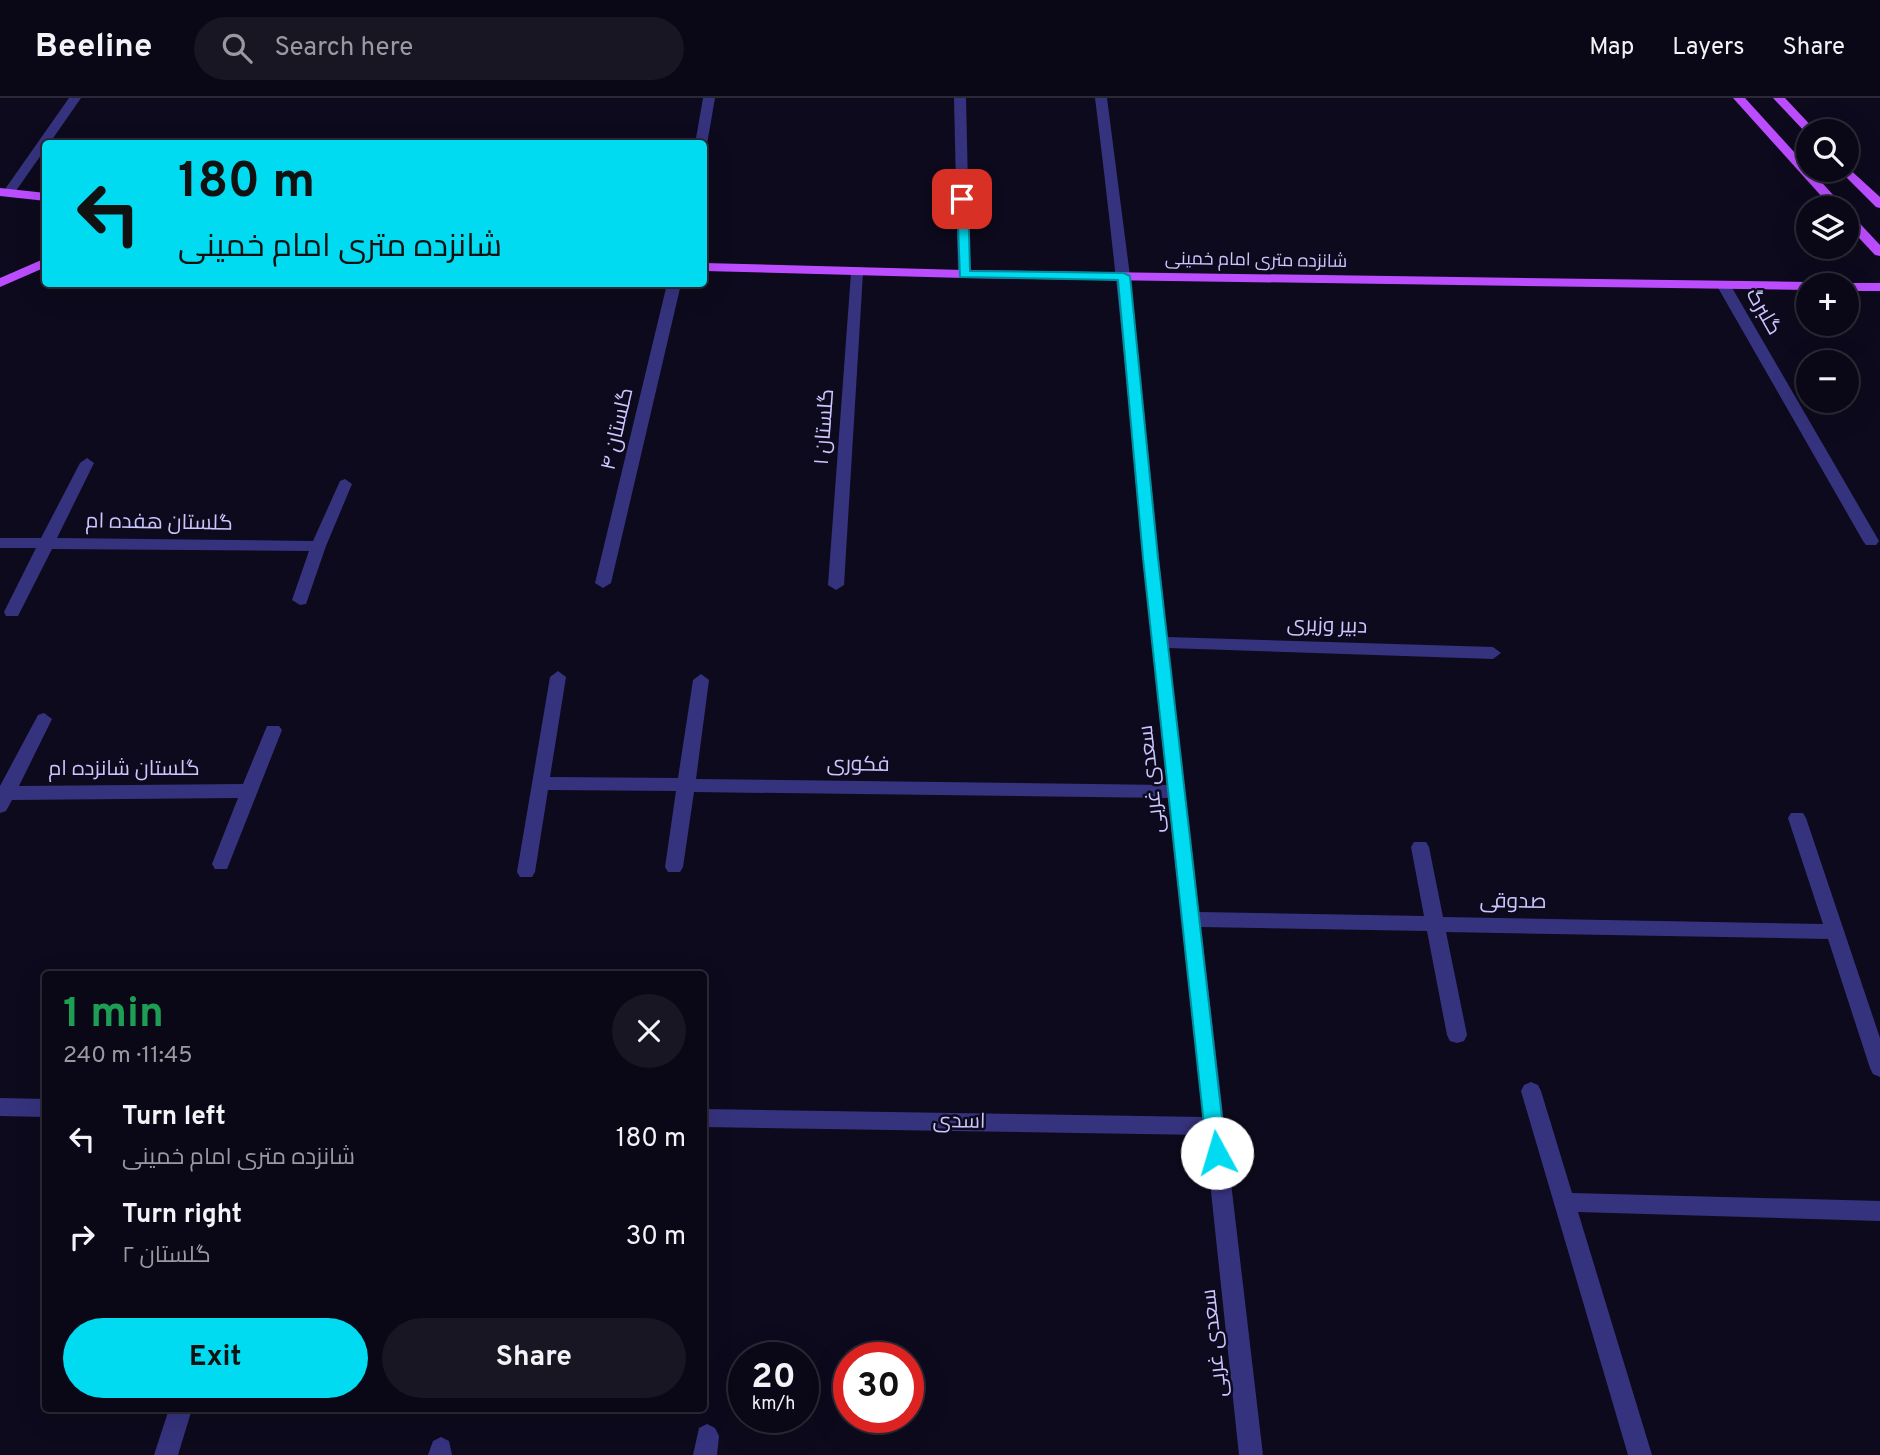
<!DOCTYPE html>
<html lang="en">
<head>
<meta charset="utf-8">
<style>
  :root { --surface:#0a0816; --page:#181623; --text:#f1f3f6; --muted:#999aa1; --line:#2a2935; --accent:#00dbf1 }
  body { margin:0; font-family:Overpass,Cairo,sans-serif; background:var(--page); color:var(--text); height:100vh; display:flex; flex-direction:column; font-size:26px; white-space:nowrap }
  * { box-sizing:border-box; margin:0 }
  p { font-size:23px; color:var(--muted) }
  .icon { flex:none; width:38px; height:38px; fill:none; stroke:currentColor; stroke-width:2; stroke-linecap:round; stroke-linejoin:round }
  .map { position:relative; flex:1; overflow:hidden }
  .details { position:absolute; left:42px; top:873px; width:665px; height:441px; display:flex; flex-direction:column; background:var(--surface); border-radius:7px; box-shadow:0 7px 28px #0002,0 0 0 2px var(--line) }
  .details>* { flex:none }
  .banner { position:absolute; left:42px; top:42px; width:665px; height:147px; border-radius:7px; box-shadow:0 7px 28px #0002,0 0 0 2px var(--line); background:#00dbf1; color:#111; overflow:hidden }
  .controls { position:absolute; left:1796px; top:21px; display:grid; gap:14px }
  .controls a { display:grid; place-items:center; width:63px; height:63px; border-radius:50%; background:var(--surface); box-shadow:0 7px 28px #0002,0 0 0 2px var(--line); font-size:35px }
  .speed { position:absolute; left:728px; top:1244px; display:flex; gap:14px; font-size:35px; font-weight:700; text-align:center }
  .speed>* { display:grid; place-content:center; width:91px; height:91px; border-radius:50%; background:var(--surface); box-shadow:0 7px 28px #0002,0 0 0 2px var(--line); line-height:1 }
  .speed small { font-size:18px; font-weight:400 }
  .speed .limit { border:10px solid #d22; background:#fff; color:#111 }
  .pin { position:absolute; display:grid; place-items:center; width:60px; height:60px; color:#fff; margin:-30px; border-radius:14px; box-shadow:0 4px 10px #0006 }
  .me { position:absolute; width:77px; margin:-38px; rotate:354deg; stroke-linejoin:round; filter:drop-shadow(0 0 5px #0008) }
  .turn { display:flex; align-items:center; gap:24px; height:147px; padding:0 21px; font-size:32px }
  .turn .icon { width:91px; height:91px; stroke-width:2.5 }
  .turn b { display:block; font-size:49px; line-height:60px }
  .round { display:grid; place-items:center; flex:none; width:74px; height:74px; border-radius:37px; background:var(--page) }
  .headline { display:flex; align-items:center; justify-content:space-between; height:119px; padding:0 21px }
  h1 { font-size:42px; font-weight:700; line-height:52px; color:#1e9e55 }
  .button { display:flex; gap:14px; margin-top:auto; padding:14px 21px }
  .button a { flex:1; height:80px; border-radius:42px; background:var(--accent); color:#111; font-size:28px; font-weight:700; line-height:80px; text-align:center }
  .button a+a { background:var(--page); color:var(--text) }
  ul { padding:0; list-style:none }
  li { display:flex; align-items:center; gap:21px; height:98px; padding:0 21px }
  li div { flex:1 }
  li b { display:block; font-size:26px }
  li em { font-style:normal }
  header { display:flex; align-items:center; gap:42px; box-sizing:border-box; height:98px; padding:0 35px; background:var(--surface); border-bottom:2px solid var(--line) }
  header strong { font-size:33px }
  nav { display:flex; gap:38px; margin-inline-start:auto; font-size:24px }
  .search { width:490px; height:63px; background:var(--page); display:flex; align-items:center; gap:18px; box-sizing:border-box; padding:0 24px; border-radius:38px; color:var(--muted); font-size:26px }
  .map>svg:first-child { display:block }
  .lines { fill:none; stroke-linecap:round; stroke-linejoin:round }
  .minor { fill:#36337e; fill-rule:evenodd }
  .major { fill:#bb4dff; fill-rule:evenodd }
  .route { fill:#00dbf1; stroke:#008e9d; stroke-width:2 }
  .labels { text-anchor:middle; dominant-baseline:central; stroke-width:5; stroke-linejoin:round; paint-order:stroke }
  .far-street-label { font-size:18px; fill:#ccc6ff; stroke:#0d0a1d }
  .street-label { font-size:21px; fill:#ccc6ff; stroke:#0d0a1d }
</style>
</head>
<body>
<header>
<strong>Beeline</strong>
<div class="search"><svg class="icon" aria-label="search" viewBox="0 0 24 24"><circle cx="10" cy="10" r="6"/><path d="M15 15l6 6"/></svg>Search here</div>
<nav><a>Map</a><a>Layers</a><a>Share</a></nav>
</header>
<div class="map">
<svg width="1880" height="1357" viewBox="0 0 1880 1357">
  <rect width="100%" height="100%" fill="#0d0a1d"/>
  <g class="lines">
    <!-- minor -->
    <g class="minor">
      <polygon points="69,0 81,0 49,46 46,46 46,50 13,97 5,97 3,94"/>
      <polygon points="703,0 715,0 707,46 704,49 704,46 695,46"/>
      <polygon points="954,0 966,0 970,176 964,180 958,176"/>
      <path d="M1095 0H1107L1130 178 1167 539 1493 549 1501 555 1493 561 1168 550 1199 814 1424 818 1411 749 1414 744H1426L1429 749 1443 819 1823 826 1788 720 1791 715H1803L1806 720 1880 940V979L1873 976 1870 970 1828 841 1446 834 1467 937 1464 943 1457 945 1450 943 1447 937 1427 833 1201 829 1263 1357H1239L1205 1037 704 1029V1011L1203 1019 1168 700 694 694 683 769 680 774H668L665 769 676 693 548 692 535 774 532 779H520L517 774 550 579 558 573 566 579 550 679 678 680 693 582 701 576 709 582 696 681 1167 687C1142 458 1124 229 1095 0Z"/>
      <polygon points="857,171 863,175 844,487 836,492 828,487 851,175"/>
      <polygon points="1724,184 1731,188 1879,443 1876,447 1866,447 1863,443 1717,188"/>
      <polygon points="667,186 681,186 611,485 603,490 595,485"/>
      <polygon points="87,360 94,365 57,440 313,443 340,383 345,381 352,386 326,448 306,506 300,507 292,502 309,453 52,451 18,518 6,518 4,514 36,450 0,450 0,440 41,440 80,365"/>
      <polygon points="44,615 52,621 19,688 243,686 267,628 279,628 282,632 227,771 215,771 212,766 238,700 12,702 6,713 0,715 0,688 38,617"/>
      <polygon points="1531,984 1538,987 1541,993 1572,1095 1880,1103 1880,1123 1578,1114 1652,1357 1628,1357 1521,993 1524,987"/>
      <polygon points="0,1000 46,1001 46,1019 0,1018"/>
      <polygon points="169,1311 192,1311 178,1357 154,1357"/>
      <polygon points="707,1326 715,1330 719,1338 717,1357 693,1357 699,1330"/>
      <polygon points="441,1339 449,1343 452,1357 428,1357 433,1343"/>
    </g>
    <!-- major -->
    <g class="major">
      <polygon points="1733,0 1745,0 1845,110 1832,110"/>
      <polygon points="1773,0 1785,0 1816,33 1806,35"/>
      <polygon points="1846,68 1880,99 1880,110 1876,109 1842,75 1840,72 1846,72"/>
      <polygon points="0,90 46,95 46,103 0,98"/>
      <polygon points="1846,114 1850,115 1880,147 1880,158 1875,157 1846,126"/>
      <polygon points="46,160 46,169 0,189 0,180"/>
      <polygon points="704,165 964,172 1808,184 1814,187 1808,187 1808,192 964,180 704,173"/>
      <polygon points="1846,185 1880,185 1880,193 1846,193 1846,187 1841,187"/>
    </g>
  </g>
  <!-- route -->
  <polygon class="route" points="962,97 968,101 970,173 1124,175 1130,178 1158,460 1226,1055 1223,1061 1217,1064 1210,1061 1207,1055 1143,460 1118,182 960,179 957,101"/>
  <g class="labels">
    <!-- far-street labels -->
    <g class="far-street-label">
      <text transform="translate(1256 163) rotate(1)">شانزده متری امام خمینی</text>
    </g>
    <!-- street labels -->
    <g class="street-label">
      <text transform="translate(1763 214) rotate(60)">گلبرگ</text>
      <text transform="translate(825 329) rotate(-86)">گلستان ۱</text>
      <text transform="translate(618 331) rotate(-77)">گلستان ۴</text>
      <text transform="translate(159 425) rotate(1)">گلستان هفده ام</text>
      <text transform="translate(1327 528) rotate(2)">دبیر وزیری</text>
      <text transform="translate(858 667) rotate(1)">فکوری</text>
      <text x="124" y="671">گلستان شانزده ام</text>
      <text transform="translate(1152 681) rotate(-96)">سعدی غربی</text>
      <text transform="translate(1513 804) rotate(1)">صدوقی</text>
      <text transform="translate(959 1024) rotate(1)">اسدی</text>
      <text transform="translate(1215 1245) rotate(-96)">سعدی غربی</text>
    </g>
  </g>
</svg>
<div class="controls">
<a><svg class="icon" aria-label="search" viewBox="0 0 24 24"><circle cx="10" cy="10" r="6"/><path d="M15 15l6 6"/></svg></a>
<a><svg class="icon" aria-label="layers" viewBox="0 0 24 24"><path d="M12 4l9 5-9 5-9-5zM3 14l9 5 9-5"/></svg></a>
<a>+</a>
<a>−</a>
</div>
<div class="speed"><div>20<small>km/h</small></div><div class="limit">30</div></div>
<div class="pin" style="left:962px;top:101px;background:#d93025"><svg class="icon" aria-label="arrive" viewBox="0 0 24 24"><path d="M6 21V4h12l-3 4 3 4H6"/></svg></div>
<svg class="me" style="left:1217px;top:1055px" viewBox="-20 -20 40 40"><circle r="19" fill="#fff"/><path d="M0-13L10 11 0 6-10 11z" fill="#00dbf1"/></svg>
<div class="banner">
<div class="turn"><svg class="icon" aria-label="left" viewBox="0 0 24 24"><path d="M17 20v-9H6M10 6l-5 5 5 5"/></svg><div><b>180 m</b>شانزده متری امام خمینی</div></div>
</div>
<section class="details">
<div class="headline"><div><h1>1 min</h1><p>240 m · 11:45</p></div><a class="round"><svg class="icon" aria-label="close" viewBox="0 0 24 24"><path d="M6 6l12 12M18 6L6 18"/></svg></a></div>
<ul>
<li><svg class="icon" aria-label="left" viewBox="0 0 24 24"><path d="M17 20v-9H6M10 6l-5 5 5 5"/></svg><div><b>Turn left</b><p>شانزده متری امام خمینی</p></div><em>180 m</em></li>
<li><svg class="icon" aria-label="right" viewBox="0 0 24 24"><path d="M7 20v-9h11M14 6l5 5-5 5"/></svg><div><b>Turn right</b><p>گلستان ۲</p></div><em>30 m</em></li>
</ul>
<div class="button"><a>Exit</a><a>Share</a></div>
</section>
</div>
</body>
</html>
